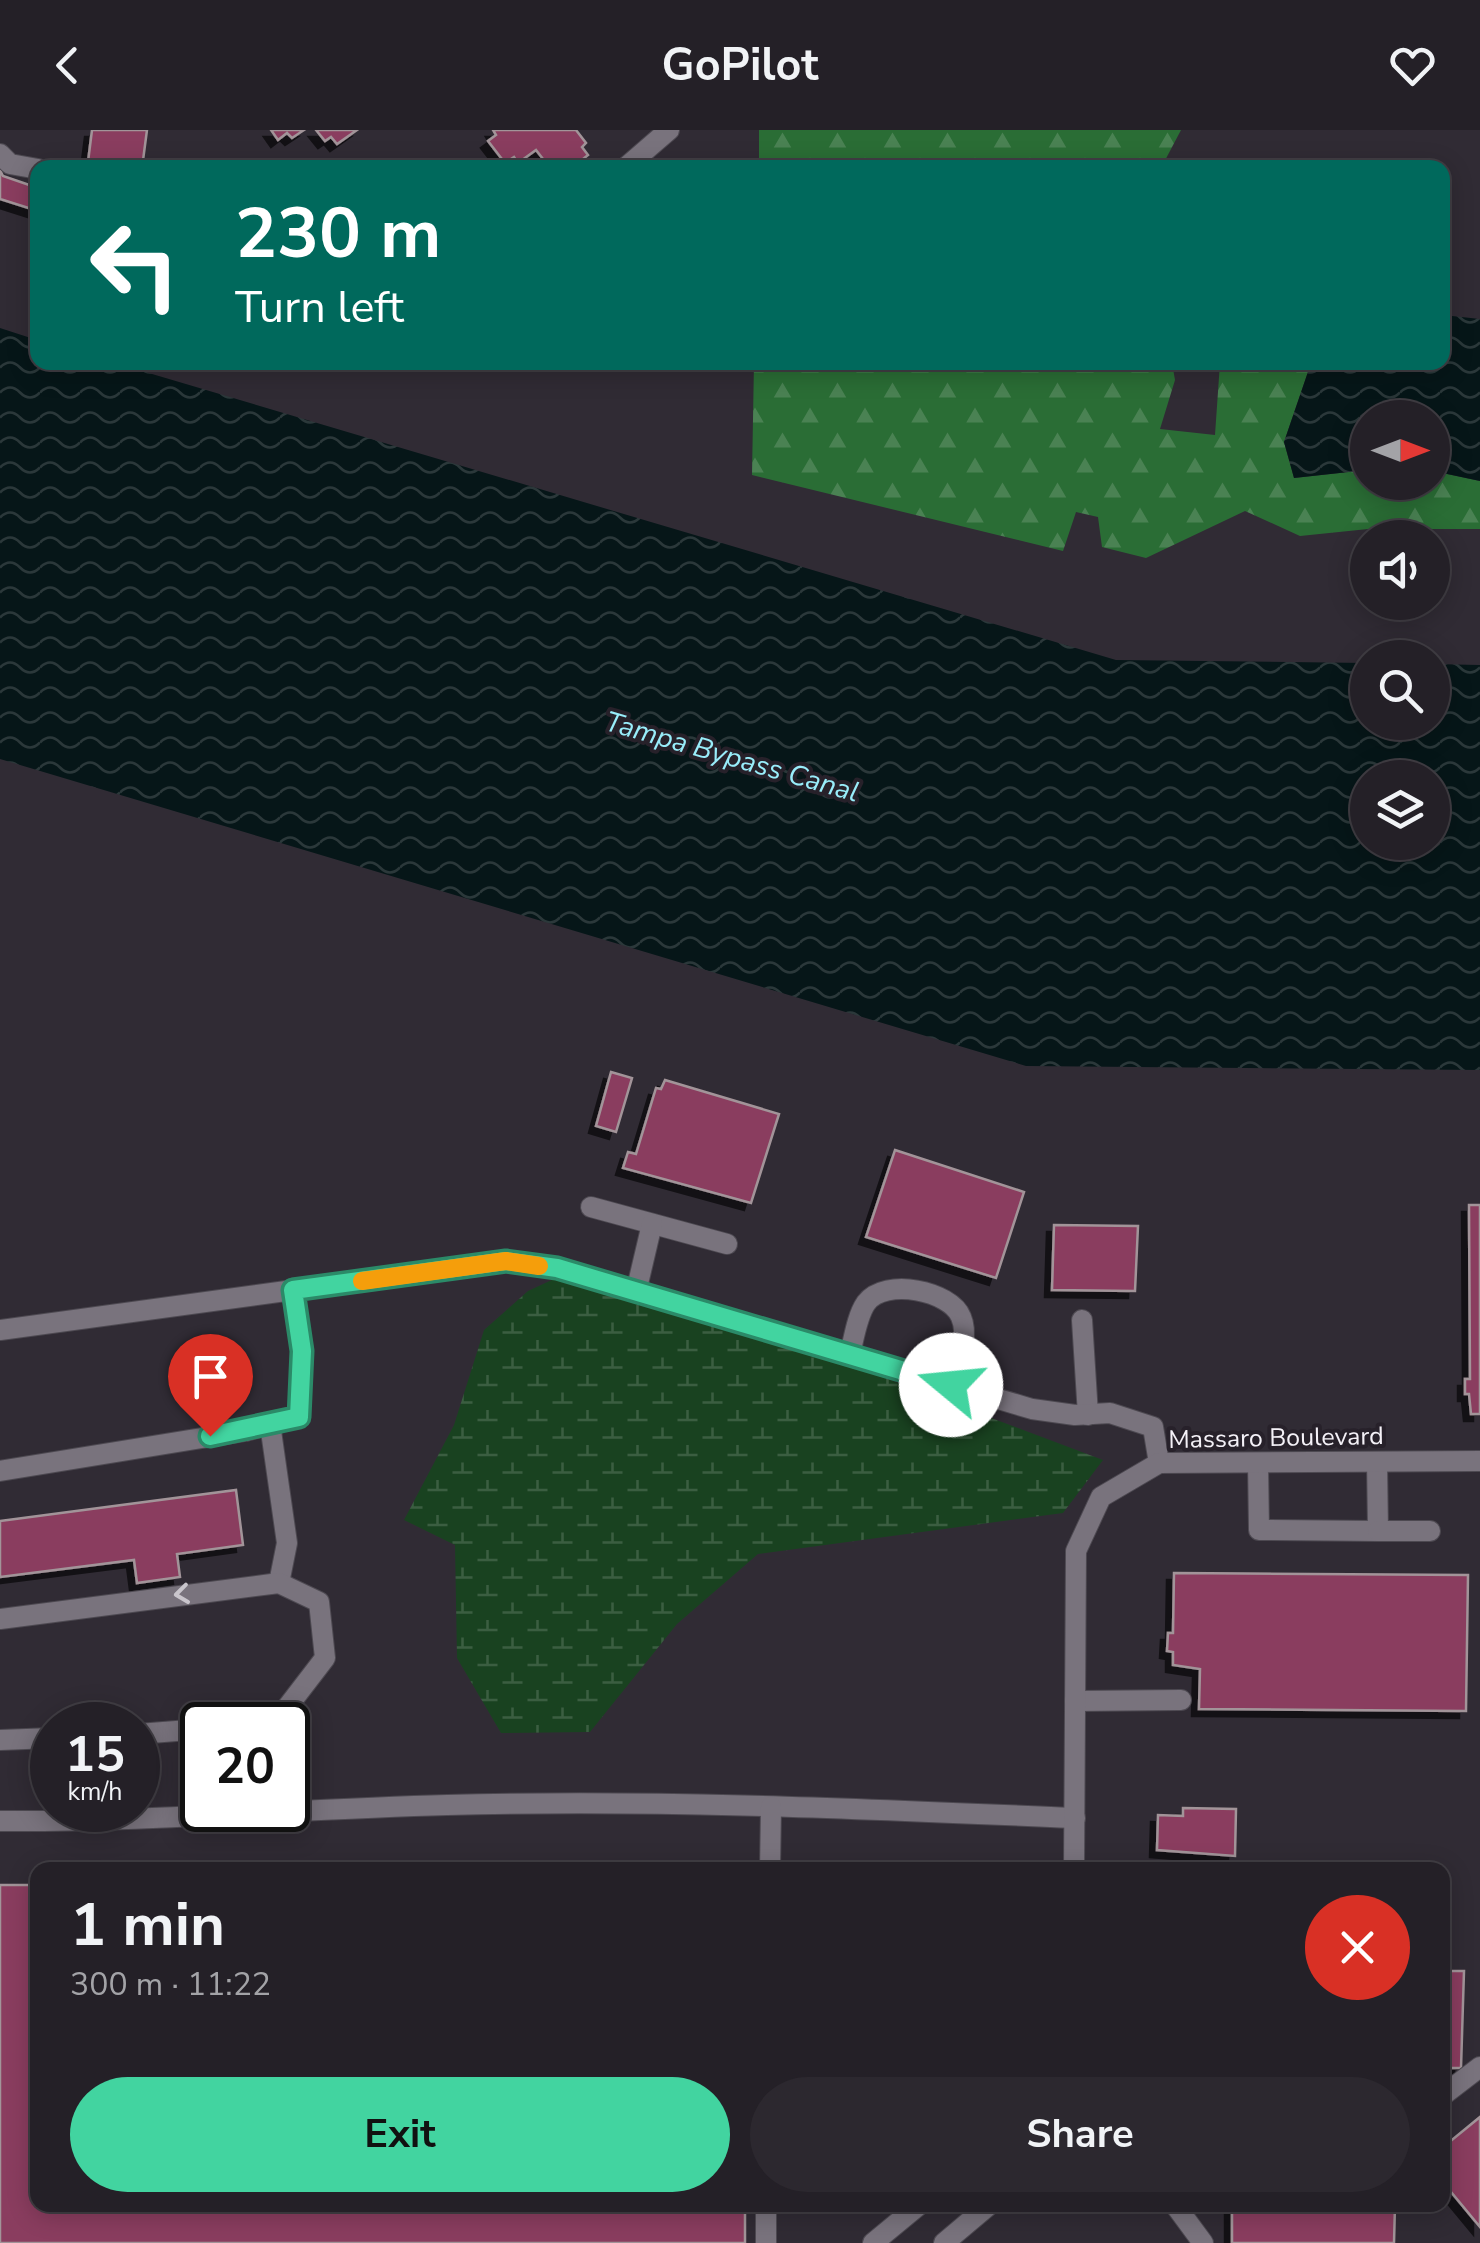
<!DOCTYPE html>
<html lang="en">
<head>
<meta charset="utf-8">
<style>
  :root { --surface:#242027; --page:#2c282f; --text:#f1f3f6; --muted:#a3a3a7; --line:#413e44; --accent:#42d4a0 }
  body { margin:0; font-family:"Nunito Sans",sans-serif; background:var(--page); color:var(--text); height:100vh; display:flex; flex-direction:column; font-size:38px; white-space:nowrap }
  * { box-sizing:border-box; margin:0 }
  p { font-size:32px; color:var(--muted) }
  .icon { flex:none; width:55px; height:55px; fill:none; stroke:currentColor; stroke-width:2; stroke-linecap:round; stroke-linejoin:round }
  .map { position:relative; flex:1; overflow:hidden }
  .details { position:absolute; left:30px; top:1732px; width:1420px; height:350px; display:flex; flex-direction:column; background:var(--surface); border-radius:20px; box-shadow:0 5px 25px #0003,0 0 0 2px var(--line) }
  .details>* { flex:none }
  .banner { position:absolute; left:30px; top:30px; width:1420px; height:210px; border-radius:20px; box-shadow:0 5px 25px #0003,0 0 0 2px var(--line); background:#00695c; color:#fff; overflow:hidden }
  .needle { width:65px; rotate:90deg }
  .fabs { position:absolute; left:1350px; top:270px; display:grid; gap:20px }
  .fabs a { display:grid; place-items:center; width:100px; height:100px; border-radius:50%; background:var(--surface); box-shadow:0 5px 25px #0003,0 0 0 2px var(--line); font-size:50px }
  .speed { position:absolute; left:30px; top:1572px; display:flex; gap:20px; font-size:50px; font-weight:700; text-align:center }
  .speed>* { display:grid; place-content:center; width:130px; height:130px; border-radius:50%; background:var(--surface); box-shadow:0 5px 25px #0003,0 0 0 2px var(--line); line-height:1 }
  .speed small { font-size:25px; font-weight:400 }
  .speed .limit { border:5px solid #111; border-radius:15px; background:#fff; color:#111 }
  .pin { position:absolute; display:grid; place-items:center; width:85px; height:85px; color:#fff; margin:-102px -42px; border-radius:50% 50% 50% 0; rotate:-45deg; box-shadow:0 0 10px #0007 }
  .pin .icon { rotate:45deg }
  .me { position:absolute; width:110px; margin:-55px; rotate:287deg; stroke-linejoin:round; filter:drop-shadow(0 0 8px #0008) }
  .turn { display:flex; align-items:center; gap:35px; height:210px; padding:0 40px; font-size:45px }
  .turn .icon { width:130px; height:130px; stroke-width:2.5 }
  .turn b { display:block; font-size:70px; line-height:85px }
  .round { display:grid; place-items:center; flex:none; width:105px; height:105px; border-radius:52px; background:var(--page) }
  .summary { display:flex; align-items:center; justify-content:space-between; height:170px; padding:0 40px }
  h1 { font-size:60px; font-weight:700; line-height:75px }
  .button { display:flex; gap:20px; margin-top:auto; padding:20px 40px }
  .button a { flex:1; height:115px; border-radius:60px; background:var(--accent); color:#111; font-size:40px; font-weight:700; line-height:115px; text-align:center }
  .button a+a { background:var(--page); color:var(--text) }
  header { display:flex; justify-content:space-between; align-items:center; height:130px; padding:0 40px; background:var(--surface); font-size:45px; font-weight:700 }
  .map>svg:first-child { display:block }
  .forest { fill:url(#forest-firs) }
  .wetland { fill:url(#wetland-marsh) }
  .water { fill:url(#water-waves); fill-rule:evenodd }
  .building { fill:#8a3e5e; stroke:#a29499; stroke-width:2.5; filter:url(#shadow) }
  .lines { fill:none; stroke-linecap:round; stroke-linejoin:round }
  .minor-casing { stroke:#4d4951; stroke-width:22 }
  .minor { stroke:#79737d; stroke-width:20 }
  .oneway { stroke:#c9c5cc }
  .route-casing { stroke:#2b8a68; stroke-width:25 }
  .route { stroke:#42d4a0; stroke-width:18 }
  .slow { stroke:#f59e0b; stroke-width:18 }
  .labels { text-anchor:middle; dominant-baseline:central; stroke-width:8; stroke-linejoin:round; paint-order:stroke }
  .street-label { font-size:25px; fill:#f4f1f7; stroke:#27212a }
  .water-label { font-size:28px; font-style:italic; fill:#99edfa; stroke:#27212a }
</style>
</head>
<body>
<header><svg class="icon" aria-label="back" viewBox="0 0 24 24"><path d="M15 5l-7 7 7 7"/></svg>GoPilot<svg class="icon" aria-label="heart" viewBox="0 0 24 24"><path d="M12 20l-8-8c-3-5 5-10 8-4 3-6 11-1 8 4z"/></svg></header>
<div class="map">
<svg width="1480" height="2113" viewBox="0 0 1480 2113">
  <defs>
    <pattern id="forest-firs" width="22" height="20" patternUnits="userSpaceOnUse" patternTransform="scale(2.5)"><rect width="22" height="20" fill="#2a6d35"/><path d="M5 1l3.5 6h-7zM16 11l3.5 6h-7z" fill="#4a8253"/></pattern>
    <pattern id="wetland-marsh" width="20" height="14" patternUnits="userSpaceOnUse" patternTransform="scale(2.5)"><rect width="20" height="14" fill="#194220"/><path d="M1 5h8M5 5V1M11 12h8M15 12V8" fill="none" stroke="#3b5e41"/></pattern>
    <pattern id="water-waves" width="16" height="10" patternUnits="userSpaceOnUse" patternTransform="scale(2.5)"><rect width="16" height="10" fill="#061618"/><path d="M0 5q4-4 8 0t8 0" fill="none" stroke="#2b383a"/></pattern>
    <filter id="shadow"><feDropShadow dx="-7" dy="7" stdDeviation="0" flood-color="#0009"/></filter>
  </defs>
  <rect width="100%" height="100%" fill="#302b34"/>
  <!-- forest -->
  <g class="forest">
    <polygon points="759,0 1181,0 1161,38 759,37"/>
    <polygon points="754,233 1172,233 1175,250 1160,299 1215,305 1220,233 1311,233 1284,312 1294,348 1367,340 1368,352 1432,352 1433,341 1480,351 1480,399 1368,399 1300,406 1245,381 1146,428 1102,417 1098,387 1076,382 1063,421 752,345"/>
  </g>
  <!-- wetland -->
  <polygon class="wetland" points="584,1135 1103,1330 1063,1383 758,1424 677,1494 590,1602 501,1603 457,1528 455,1415 404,1390 454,1295 484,1200 528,1161"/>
  <!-- water -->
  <g class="water">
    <polygon points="1443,185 1480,189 1480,351 1433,341 1432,288 1368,288 1367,340 1294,348 1284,312 1311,233 1442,232"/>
    <path d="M0 198 37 210 38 232 115 233 1116 530 1367 533 1368 592H1432L1433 534 1480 535V940L1026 936 0 629ZM1368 648H1432V712H1368Z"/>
  </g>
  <!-- building -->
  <g class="building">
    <polygon points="92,0 147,0 142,38 88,32"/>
    <polygon points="271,0 304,0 292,8 287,3 278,10"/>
    <polygon points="316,0 357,0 337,14 331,7 325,11"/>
    <polygon points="493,0 576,0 586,13 582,17 588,25 572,38 550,38 536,20 518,33 514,27 505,33 488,11 496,5"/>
    <polygon points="0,40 3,46 38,58 38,81 0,69"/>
    <polygon points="611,942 632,948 616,1002 596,996"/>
    <polygon points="665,950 779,984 751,1073 623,1038 628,1022 636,1024 656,958 661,959"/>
    <polygon points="895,1020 1024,1062 996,1148 866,1107"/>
    <polygon points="1469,1075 1480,1075 1480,1284 1471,1284 1469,1264 1465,1264 1465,1249 1470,1249"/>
    <polygon points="1054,1095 1138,1096 1135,1161 1052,1160"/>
    <polygon points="236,1360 243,1415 177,1424 180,1447 137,1453 134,1430 0,1447 0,1391"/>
    <polygon points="1174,1443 1468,1445 1466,1581 1199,1579 1200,1539 1173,1535 1173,1522 1167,1521 1168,1503 1173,1503"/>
    <polygon points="1183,1678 1236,1679 1235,1726 1157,1720 1158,1685 1183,1686"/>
    <polygon points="0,1755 38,1755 38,2075 745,2075 745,2113 0,2113"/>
    <polygon points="1442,1841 1464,1841 1461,1938 1442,1938"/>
    <polygon points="1480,1987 1480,2097 1442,2051 1442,2018"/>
    <polygon points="1232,2075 1395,2075 1394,2113 1232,2113"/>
  </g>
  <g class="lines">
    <defs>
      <g id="minor">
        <polyline points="0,24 10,34 38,39"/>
        <polyline points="625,38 669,0"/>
        <polyline points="591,1077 727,1114"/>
        <polyline points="636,1162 652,1094"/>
        <polyline points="1082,1190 1088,1285"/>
        <polyline points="0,1200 476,1135 506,1131 557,1138 1032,1279 1075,1285 1110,1283 1153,1297 1159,1333"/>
        <path d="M850 1224C854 1208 857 1186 866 1173 885 1147 951 1161 961 1187 970 1208 957 1235 951 1255"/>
        <polyline points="270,1294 287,1413 279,1453"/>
        <polyline points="1258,1333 1259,1400 1378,1401 1377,1332"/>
        <polyline points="0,1341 245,1301 299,1287 303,1221 293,1160"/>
        <polyline points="1378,1401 1430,1401"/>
        <polyline points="0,1489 279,1453 319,1472 325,1528 282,1584 249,1595"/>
        <polyline points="1075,1571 1181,1570"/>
        <polyline points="138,1604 202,1599"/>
        <polyline points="0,1610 52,1608"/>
        <path d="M0 1691C149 1692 297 1679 447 1675 656 1669 866 1679 1075 1688"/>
        <polyline points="770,1740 771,1677"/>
        <polyline points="1074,1740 1076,1421 1101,1367 1159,1333 1480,1331"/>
        <polyline points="1442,1966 1480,1937"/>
        <polyline points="1175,2075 1203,2113"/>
        <polyline points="766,2113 766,2075"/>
        <polyline points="873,2113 919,2075"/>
        <polyline points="944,2113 989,2075"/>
      </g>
    </defs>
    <!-- minor casing -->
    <use href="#minor" class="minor-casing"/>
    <!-- minor -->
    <use href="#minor" class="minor"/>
  </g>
  <!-- one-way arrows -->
  <defs><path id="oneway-chevron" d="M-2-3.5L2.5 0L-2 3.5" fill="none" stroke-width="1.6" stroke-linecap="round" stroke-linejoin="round" transform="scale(2.5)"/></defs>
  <use class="oneway" href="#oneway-chevron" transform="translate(182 1464) rotate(173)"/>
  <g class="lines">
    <defs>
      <polyline id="route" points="210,1306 299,1287 302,1221 293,1160 506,1131 557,1138 951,1255"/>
    </defs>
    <!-- route casing -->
    <use href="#route" class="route-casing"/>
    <!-- route -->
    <use href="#route" class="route"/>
    <!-- slow -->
    <polyline class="slow" points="362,1151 506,1131 539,1136"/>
  </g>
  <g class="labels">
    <!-- street labels -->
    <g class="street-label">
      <text transform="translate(1276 1308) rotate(-1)">Massaro Boulevard</text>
    </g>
    <!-- water labels -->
    <g class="water-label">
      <text transform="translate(732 627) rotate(16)">Tampa Bypass Canal</text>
    </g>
  </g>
</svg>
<div class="fabs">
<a><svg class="needle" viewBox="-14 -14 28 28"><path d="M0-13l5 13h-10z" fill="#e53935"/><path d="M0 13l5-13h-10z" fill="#a3a3a7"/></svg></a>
<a><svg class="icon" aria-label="sound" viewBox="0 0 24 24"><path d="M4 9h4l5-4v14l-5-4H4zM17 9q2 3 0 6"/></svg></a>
<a><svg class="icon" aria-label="search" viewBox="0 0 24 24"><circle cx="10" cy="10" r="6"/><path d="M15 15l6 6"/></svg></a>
<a><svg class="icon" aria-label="layers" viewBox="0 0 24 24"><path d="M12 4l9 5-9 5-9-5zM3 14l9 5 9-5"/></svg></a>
</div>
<div class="speed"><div>15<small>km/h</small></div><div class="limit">20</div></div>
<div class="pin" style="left:210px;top:1306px;background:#d93025"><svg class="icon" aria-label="arrive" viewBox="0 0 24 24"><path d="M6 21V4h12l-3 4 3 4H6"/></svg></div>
<svg class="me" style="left:951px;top:1255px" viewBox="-20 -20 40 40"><circle r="19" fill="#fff"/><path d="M0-13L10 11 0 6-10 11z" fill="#42d4a0"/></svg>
<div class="banner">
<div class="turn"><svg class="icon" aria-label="left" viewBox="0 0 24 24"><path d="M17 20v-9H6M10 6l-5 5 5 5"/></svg><div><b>230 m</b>Turn left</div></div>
</div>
<section class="details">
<div class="summary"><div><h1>1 min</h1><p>300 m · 11:22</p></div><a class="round" style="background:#d93025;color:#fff"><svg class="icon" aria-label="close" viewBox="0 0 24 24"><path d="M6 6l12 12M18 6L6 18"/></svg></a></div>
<div class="button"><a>Exit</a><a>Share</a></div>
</section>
</div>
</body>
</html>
